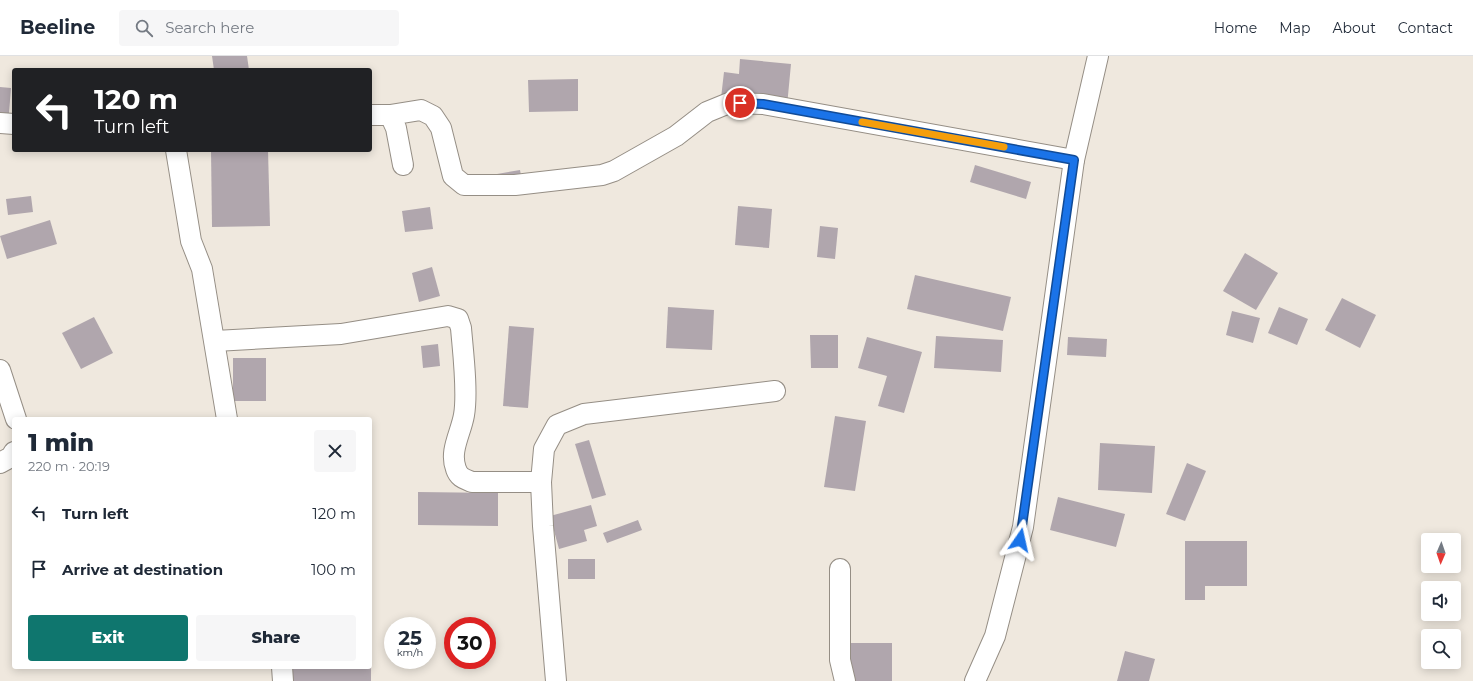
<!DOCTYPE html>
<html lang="en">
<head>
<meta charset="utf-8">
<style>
  :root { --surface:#fff; --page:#f6f6f7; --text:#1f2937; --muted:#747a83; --line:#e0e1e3; --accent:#0f766e }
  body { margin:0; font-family:Montserrat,sans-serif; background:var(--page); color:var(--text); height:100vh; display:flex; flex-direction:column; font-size:15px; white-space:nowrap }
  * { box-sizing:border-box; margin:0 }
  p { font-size:13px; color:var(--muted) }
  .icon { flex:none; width:22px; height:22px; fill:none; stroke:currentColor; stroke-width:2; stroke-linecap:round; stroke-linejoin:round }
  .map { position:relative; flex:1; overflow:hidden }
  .drawer { position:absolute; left:12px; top:361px; width:360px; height:252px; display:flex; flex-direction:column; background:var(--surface); border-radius:4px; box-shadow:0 2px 10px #0003 }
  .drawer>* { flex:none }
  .top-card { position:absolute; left:12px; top:12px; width:360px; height:84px; border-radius:4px; box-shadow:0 2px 10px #0003; background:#202124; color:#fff; overflow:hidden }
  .needle { width:26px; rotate:182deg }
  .fabs { position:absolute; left:1421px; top:477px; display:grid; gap:8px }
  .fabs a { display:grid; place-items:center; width:40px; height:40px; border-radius:4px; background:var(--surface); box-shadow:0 2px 10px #0003; font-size:20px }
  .speed { position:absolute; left:384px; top:561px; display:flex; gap:8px; font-size:20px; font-weight:700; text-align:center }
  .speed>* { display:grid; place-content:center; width:52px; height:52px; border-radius:50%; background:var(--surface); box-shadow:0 2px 10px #0003; line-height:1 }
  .speed small { font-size:10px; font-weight:400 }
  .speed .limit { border:6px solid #d22; background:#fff; color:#111 }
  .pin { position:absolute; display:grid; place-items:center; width:34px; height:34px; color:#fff; margin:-17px; border:2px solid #fff; border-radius:50%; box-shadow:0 1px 4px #0007 }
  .me { position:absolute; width:44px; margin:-22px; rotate:11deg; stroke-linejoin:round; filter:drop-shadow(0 0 3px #0008) }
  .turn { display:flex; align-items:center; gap:14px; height:84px; padding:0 16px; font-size:18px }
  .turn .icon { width:52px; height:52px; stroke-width:2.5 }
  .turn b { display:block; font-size:28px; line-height:34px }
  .round { display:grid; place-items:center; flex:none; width:42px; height:42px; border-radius:4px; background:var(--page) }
  .head { display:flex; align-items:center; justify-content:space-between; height:68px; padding:0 16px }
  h1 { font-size:24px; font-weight:800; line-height:30px }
  .cta { display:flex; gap:8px; margin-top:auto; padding:8px 16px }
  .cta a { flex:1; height:46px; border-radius:4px; background:var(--accent); color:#fff; font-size:16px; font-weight:800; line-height:46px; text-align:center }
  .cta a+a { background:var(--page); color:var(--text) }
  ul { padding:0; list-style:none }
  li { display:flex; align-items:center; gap:12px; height:56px; padding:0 16px }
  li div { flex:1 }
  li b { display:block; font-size:15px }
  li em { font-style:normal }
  header { display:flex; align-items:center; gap:24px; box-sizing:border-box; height:56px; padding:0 20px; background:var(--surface); border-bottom:1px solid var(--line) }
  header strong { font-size:19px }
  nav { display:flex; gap:22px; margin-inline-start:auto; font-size:14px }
  .search { width:280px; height:36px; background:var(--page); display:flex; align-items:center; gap:10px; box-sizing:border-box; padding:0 14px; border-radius:4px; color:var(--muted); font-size:15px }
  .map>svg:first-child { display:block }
  .building { fill:#b0a6ad }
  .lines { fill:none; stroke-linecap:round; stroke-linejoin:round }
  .street-casing { stroke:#958e85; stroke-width:22 }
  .street { stroke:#fff; stroke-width:20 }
  .route-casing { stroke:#114b97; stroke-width:10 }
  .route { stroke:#1a73e8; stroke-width:7 }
  .slow { stroke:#f59e0b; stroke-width:7 }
</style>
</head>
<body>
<header>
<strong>Beeline</strong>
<div class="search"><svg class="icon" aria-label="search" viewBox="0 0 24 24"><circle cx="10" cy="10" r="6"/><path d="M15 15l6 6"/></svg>Search here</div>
<nav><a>Home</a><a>Map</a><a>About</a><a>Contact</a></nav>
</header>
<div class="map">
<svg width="1473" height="625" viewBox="0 0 1473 625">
  <rect width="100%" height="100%" fill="#efe8de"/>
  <!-- building -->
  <g class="building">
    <polygon points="212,0 247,0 249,14 214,14"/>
    <polygon points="740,3 791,8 787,50 721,42 724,16 739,18"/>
    <polygon points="578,23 578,55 529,56 528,24"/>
    <polygon points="0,31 11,32 8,69 0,68"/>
    <polygon points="211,94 268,94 270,170 212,171"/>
    <polygon points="975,109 1031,126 1026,143 970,126"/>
    <polygon points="520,114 522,125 499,129 497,118"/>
    <polygon points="31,140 33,156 8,159 6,143"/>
    <polygon points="738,150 772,153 769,192 735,189"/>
    <polygon points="430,151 433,173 405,176 402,155"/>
    <polygon points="50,164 57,188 7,203 0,180"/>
    <polygon points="820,170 838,172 835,203 817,201"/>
    <polygon points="1245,197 1278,217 1256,254 1223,235"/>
    <polygon points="432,211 440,240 419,246 412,217"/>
    <polygon points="915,219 1011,241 1003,275 907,253"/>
    <polygon points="1342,242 1376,259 1360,292 1325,274"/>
    <polygon points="668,251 714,254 712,294 666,292"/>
    <polygon points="1279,251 1308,263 1297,289 1268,277"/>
    <polygon points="1232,255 1260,262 1253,287 1226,279"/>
    <polygon points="94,261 113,297 81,313 62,277"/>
    <polygon points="509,270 534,272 528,352 503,350"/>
    <polygon points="810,279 838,279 838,312 811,312"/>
    <polygon points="936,280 1003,284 1001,316 934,312"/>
    <polygon points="867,281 922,296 904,357 878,350 887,320 858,312"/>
    <polygon points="1068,281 1107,283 1106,301 1067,299"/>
    <polygon points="438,288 440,310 423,312 421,290"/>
    <rect x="233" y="302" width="33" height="43"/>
    <polygon points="835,360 866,365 855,435 824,431"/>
    <polygon points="589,384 606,439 592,443 575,388"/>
    <polygon points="1100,387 1155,390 1152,437 1098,434"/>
    <polygon points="1187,407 1206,415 1185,465 1166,458"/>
    <polygon points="418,436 498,437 498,470 418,469"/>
    <polygon points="1058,441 1125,458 1116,491 1050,474"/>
    <polygon points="591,449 597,470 584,474 587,485 559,493 550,460"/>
    <polygon points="638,464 642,474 607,487 603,477"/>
    <polygon points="1185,485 1247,485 1247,530 1205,530 1205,544 1185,544"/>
    <rect x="568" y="503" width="27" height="20"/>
    <rect x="840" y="587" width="52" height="38"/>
    <polygon points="1125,595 1155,603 1149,625 1117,625"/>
    <rect x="283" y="611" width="88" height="14"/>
  </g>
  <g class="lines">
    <defs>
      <g id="street">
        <polyline points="370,59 390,59 421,54 433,60 441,72 453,120 464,129 515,129 602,119 614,115 676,80 707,56 729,47 763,48 1074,104"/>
        <polyline points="390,59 396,72 403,109"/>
        <polyline points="0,67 14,68"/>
        <polyline points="176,94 191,185 202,213 227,363"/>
        <path d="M215 285 341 278 448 260 458 263 461 272C463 296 468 336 464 359 461 377 449 395 456 413 459 422 465 423 472 426H541"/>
        <polyline points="0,314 16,363"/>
        <polyline points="0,407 11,401 14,396"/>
        <polyline points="840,513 840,604 845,625"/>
        <polyline points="282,611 283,625"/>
        <polyline points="556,625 543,470 541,426 544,393 557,369 584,358 775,335"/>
        <polyline points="975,625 995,580 1023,471 1074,104 1098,0"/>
      </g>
    </defs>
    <!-- street casing -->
    <use href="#street" class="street-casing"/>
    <!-- street -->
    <use href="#street" class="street"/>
  </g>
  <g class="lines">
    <defs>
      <polyline id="route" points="740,47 763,48 1074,104 1020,484"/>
    </defs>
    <!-- route casing -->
    <use href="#route" class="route-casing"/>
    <!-- route -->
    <use href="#route" class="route"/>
    <!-- slow -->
    <polyline class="slow" points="862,66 1004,91"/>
  </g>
</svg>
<div class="fabs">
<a><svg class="needle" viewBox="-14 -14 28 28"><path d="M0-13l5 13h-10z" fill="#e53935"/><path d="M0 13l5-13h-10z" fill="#747a83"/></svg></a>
<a><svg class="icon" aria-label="sound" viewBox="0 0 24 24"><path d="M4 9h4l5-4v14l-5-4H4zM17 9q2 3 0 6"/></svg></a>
<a><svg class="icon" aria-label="search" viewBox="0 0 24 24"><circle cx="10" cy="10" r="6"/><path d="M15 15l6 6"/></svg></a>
</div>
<div class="speed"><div>25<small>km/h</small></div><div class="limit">30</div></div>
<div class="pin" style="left:740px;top:47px;background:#d93025"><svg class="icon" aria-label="arrive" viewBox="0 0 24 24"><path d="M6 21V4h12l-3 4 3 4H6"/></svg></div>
<svg class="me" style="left:1020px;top:484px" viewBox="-20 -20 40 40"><path d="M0-17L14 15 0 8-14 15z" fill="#1a73e8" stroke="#fff" stroke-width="4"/></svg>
<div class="top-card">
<div class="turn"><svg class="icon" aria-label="left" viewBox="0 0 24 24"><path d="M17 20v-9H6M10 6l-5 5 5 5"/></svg><div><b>120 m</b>Turn left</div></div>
</div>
<section class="drawer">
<div class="head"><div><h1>1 min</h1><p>220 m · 20:19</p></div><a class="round"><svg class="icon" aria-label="close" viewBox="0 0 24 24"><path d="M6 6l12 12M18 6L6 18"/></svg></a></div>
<ul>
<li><svg class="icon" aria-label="left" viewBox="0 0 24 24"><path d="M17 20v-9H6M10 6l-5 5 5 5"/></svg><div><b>Turn left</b></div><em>120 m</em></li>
<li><svg class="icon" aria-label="arrive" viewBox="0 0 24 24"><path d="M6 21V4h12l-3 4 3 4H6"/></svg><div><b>Arrive at destination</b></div><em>100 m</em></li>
</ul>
<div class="cta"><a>Exit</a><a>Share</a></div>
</section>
</div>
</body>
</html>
